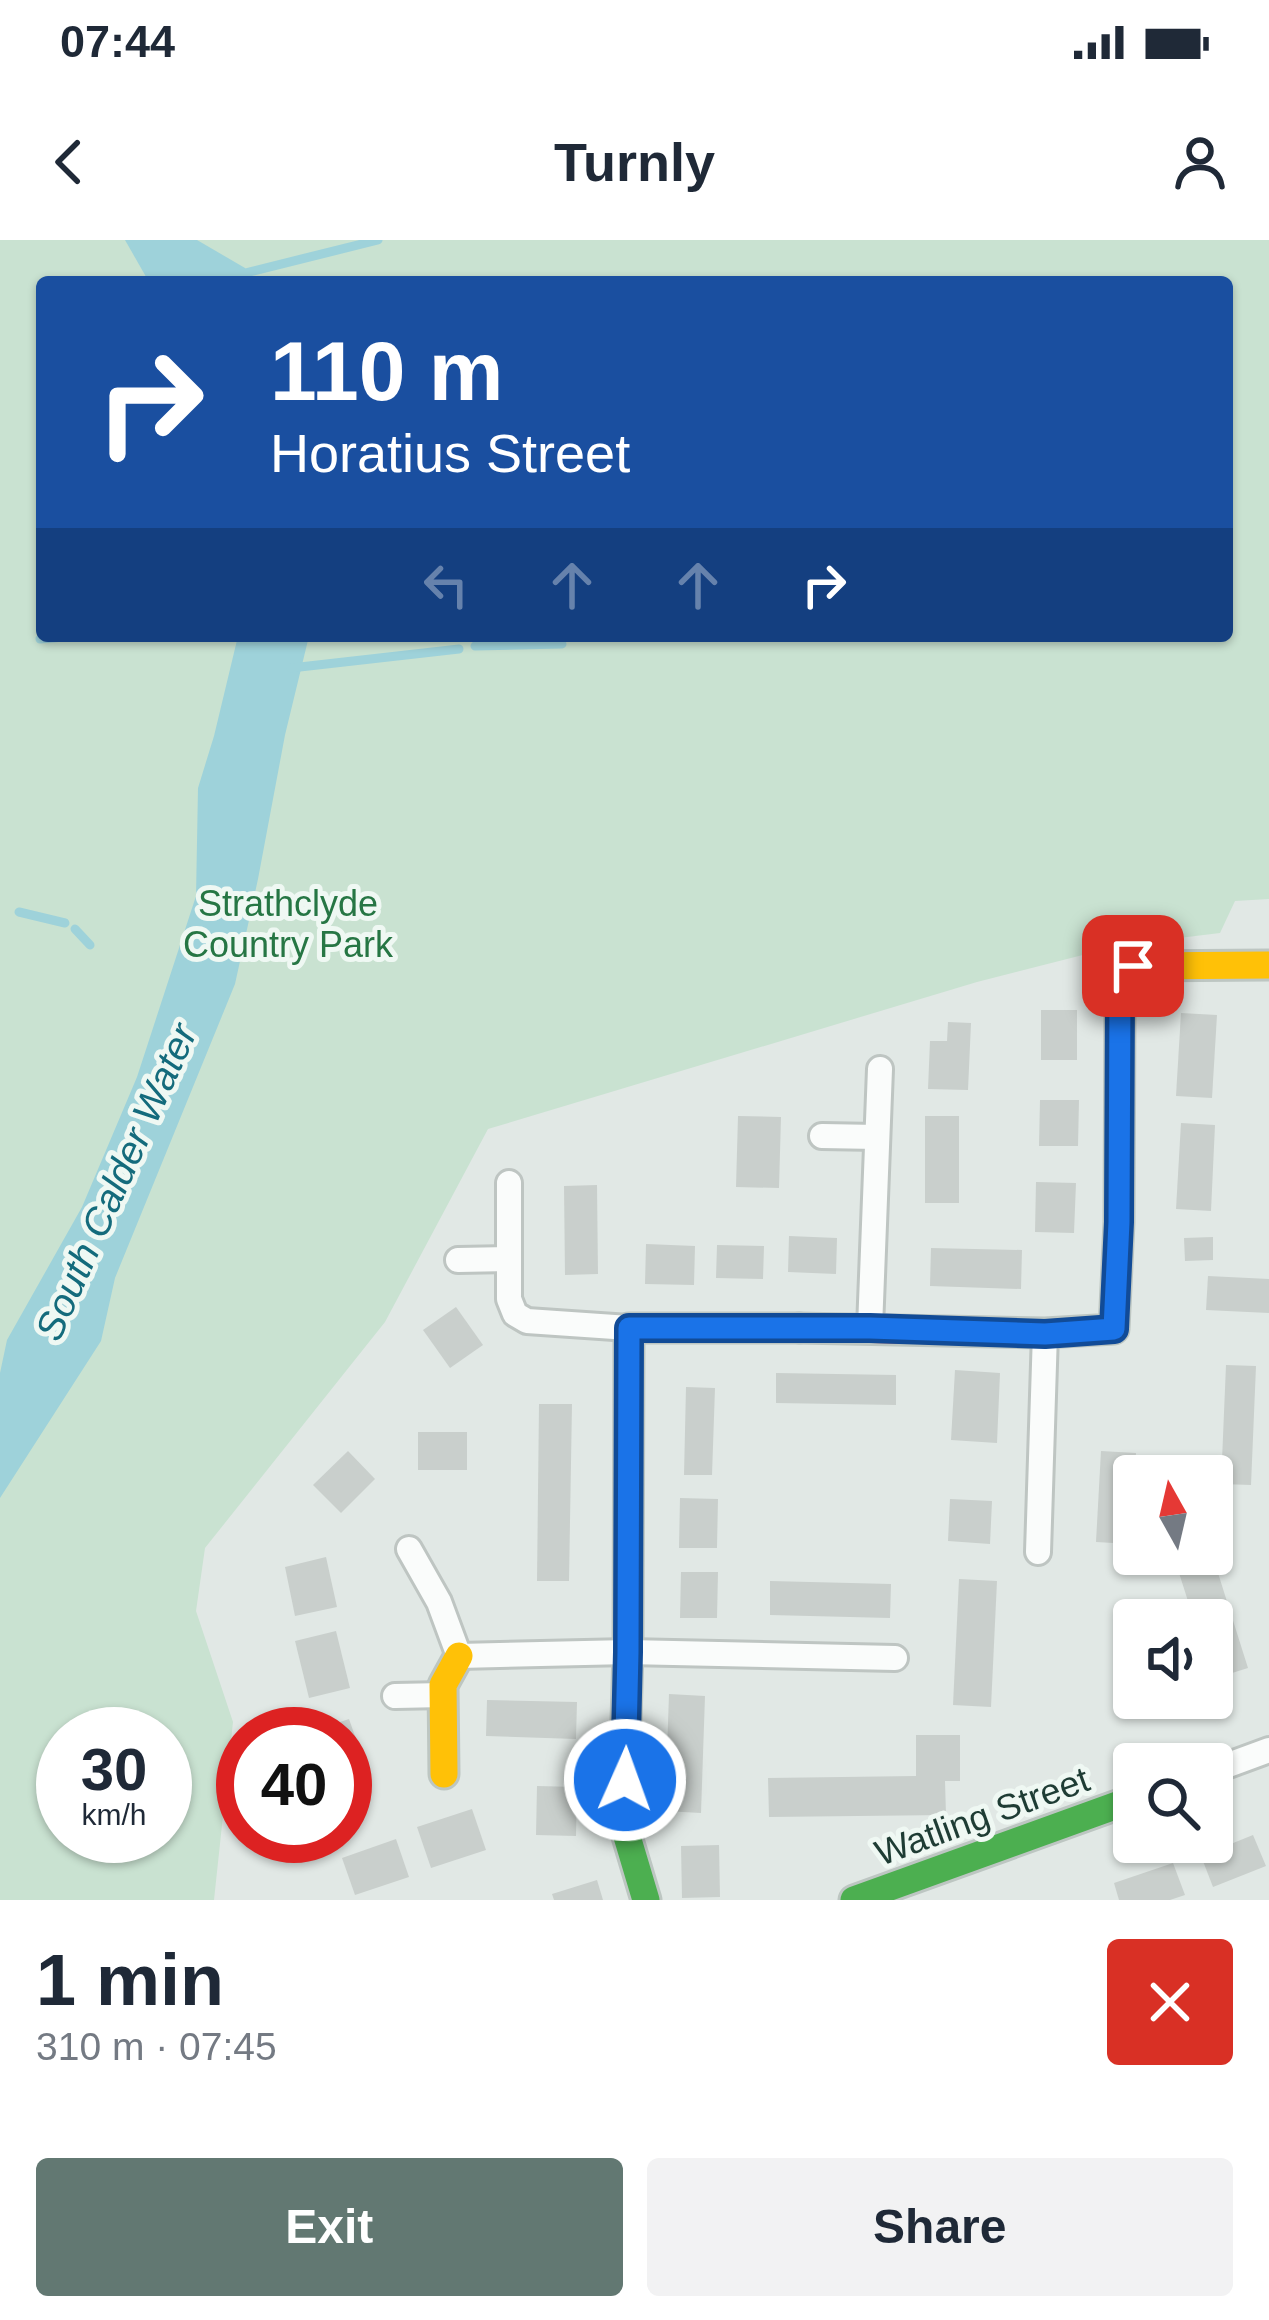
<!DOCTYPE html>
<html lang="en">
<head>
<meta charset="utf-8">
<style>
  :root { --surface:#fff; --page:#f2f2f3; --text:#1f2937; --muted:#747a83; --accent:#627872 }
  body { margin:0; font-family:Helvetica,sans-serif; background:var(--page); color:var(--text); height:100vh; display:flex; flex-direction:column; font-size:45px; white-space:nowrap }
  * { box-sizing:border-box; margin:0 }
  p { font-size:39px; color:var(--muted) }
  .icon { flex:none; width:66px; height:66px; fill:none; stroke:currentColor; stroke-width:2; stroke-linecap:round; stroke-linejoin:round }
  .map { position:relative; height:1660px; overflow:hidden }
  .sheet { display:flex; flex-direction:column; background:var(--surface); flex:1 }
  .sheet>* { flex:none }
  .banner { position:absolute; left:36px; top:36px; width:1197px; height:366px; border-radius:12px; box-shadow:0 3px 9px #0004; background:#1a4fa0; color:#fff; overflow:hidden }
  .needle { width:78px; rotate:352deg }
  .tools { position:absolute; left:1113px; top:1215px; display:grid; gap:24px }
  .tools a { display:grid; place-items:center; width:120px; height:120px; border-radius:12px; background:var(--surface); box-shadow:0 3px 9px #0004; font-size:60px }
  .speed { position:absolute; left:36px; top:1467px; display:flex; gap:24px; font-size:60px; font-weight:700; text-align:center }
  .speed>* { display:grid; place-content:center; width:156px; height:156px; border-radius:50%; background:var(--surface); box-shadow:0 3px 9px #0004; line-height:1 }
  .speed small { font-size:30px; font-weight:400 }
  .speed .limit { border:18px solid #d22; background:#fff; color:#111 }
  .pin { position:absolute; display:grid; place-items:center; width:102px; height:102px; color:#fff; margin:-51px; border-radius:24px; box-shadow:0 6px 18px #0006 }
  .me { position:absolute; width:132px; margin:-66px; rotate:2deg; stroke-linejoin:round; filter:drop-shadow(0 0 9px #0008) }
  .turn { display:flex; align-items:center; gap:42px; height:252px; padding:0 36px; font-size:54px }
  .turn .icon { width:156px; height:156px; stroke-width:2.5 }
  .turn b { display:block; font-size:84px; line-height:102px }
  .lanes { display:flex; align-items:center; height:114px; padding:0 36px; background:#0003; justify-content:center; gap:60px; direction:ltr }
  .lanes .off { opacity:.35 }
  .round { display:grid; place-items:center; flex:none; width:126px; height:126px; border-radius:12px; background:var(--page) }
  .headline { display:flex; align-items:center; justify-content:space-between; height:204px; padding:0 36px }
  h1 { font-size:72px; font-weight:800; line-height:90px }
  .primary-button { display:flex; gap:24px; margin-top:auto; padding:24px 36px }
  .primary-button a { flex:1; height:138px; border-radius:12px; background:var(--accent); color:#fff; font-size:48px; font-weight:800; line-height:138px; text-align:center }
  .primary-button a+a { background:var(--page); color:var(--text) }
  .status { display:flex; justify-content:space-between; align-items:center; height:84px; padding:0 60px; background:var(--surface); direction:ltr }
  .status svg { height:33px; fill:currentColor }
  header { display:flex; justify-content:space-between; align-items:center; height:156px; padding:0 36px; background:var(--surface); font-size:54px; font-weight:800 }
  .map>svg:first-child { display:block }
  .green { fill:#c9e2d1; fill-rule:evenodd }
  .water { fill:#9ed2da }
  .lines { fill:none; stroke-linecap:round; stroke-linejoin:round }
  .stream { stroke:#9ed2da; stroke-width:9 }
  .building { fill:#c9cfcc }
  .street-casing { stroke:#bec5c2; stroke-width:30 }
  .fast-casing { stroke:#bdc6c2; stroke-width:33 }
  .slow-casing { stroke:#bdc6c2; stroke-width:33 }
  .jam-casing { stroke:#bdc6c2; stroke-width:33 }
  .street { stroke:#fafcfb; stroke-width:24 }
  .fast { stroke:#4caf50; stroke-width:27 }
  .slow { stroke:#ffc107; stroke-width:27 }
  .jam { stroke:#c62828; stroke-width:27 }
  .route-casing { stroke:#114b97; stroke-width:30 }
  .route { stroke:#1a73e8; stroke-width:21 }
  .labels { text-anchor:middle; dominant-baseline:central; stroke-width:10; stroke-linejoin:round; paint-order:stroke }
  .park-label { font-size:36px; fill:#267644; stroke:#eff8f3 }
  .street-label { font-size:36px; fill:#1e3c34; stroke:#eff8f3 }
  .water-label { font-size:39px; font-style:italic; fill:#146b7c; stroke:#eff8f3 }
</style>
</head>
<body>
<div class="status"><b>07:44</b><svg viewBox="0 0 49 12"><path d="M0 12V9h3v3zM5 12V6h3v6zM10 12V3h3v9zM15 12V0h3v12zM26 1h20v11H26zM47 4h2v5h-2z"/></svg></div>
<header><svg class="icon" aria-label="back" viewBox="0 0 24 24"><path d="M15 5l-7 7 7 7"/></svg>Turnly<svg class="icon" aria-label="person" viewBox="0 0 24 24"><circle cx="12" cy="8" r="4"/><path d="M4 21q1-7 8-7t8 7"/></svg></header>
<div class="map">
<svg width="1269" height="1660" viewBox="0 0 1269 1660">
  <rect width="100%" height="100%" fill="#e1e8e5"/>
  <!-- green -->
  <path class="green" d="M0 0H1269V659L1235 661 1220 693 1122 705 977 742 488 889 385 1082 205 1308 196 1371 233 1482 214 1660H0ZM42 42H1227V396H42ZM63 1494H165V1596H63Z"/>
  <!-- water -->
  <g class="water">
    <polygon points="125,0 197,0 245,28 255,42 149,42"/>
    <polygon points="238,396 309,396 285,495 258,639 235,744 115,1038 101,1101 0,1258 0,1133 7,1100 82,967 137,837 196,656 198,548 214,496"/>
  </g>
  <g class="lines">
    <!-- stream -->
    <g class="stream">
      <polyline points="237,35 378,0"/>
      <polyline points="40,399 77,396"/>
      <polyline points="475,406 562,404"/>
      <polyline points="291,428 459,409"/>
      <polyline points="19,672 65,683"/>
      <polyline points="75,689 90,705"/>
    </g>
  </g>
  <!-- building -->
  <g class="building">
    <rect x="1041" y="770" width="36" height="50"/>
    <polygon points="1181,773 1217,775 1212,858 1176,856"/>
    <polygon points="948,782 971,783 968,850 928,849 930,801 947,801"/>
    <polygon points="1040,860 1079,860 1078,906 1039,906"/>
    <polygon points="738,876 781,877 779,948 736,947"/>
    <rect x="925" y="876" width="34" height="87"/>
    <polygon points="1181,883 1215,885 1211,971 1176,969"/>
    <polygon points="1036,942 1076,943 1074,993 1035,992"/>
    <polygon points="597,945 598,1034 565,1035 564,946"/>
    <polygon points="789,996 837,998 836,1034 788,1032"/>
    <polygon points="1213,997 1213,1020 1185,1021 1184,998"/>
    <polygon points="646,1004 695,1006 694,1045 645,1044"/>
    <polygon points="717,1005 764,1006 763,1039 716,1038"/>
    <polygon points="931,1008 1022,1010 1021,1049 930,1046"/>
    <polygon points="1208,1036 1269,1039 1269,1073 1206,1070"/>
    <polygon points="456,1067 483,1105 450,1128 423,1090"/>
    <polygon points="1226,1125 1256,1126 1251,1245 1221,1244"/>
    <polygon points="955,1130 1000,1133 997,1203 951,1200"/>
    <polygon points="776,1133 896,1135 896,1165 776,1163"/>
    <polygon points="686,1147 715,1148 712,1235 684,1235"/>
    <polygon points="539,1164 572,1164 569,1341 537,1341"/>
    <rect x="418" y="1192" width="49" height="38"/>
    <polygon points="348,1211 375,1239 341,1273 313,1245"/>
    <polygon points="1101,1211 1136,1213 1131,1304 1096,1302"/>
    <polygon points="680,1258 718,1259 717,1308 679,1308"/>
    <polygon points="950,1259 992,1261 990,1304 948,1301"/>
    <polygon points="1173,1314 1212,1314 1248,1428 1213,1439 1212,1380 1194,1380"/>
    <polygon points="326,1317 337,1367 295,1376 285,1327"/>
    <polygon points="681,1332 718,1332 717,1378 680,1378"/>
    <polygon points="959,1339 997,1341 991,1467 953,1465"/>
    <polygon points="770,1341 891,1344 890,1378 770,1375"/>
    <polygon points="336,1391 350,1448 309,1458 295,1401"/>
    <polygon points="669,1454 705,1456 701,1573 665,1571"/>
    <polygon points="487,1460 577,1462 576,1499 486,1496"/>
    <polygon points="349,1479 368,1533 345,1541 345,1494 307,1493"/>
    <polygon points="916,1495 960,1495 960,1541 945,1541 946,1575 769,1577 768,1538 916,1536"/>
    <polygon points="537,1546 577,1547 576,1596 536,1595"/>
    <polygon points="472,1569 486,1610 431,1628 417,1587"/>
    <polygon points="1253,1595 1266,1626 1213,1647 1201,1616"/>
    <polygon points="396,1599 409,1637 355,1655 342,1618"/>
    <polygon points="719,1605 720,1657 682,1658 681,1606"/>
    <polygon points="1173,1623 1185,1655 1170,1660 1119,1660 1114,1643"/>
    <polygon points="597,1640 603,1660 554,1660 552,1654"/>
  </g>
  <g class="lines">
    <defs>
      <g id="street">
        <polyline points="822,896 877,897"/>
        <polyline points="509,943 509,1059 515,1074 527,1081 629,1088"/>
        <polyline points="458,1020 509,1019"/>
        <polyline points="870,1088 880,829"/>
        <polyline points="409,1309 439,1362 459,1416 628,1412 895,1418"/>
        <polyline points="1038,1312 1045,1093"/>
        <polyline points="395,1456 444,1455"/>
        <polyline points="1212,1531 1269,1510"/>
      </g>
      <g id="fast">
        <polyline points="646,1660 623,1583 628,1412 629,1088 799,1088"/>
        <polyline points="854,1660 1134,1559"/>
      </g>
      <g id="slow">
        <polyline points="1120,761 1120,748 1133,726 1269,725"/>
        <polyline points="444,1534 443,1445 459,1416"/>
      </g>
      <polyline id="jam" points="799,1088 1045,1093 1114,1089 1119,982 1120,761"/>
    </defs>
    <!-- street casing -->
    <use href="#street" class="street-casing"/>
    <!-- fast casing -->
    <use href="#fast" class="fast-casing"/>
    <!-- slow casing -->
    <use href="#slow" class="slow-casing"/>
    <!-- jam casing -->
    <use href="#jam" class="jam-casing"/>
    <!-- street -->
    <use href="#street" class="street"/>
    <!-- fast -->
    <use href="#fast" class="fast"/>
    <!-- slow -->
    <use href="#slow" class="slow"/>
    <!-- jam -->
    <use href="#jam" class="jam"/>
  </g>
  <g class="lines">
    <defs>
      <polyline id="route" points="625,1540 628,1412 629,1088 870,1088 1045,1094 1114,1089 1119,982 1120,748 1126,733 1133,726"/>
    </defs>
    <!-- route casing -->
    <use href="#route" class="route-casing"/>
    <!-- route -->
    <use href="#route" class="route"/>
  </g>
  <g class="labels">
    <!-- park labels -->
    <g class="park-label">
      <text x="288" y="663">Strathclyde<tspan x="288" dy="41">Country Park</tspan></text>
    </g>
    <!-- street labels -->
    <g class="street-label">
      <text transform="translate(982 1576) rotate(-20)">Watling Street</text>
    </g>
    <!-- water labels -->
    <g class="water-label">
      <text transform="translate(116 942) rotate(-66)">South Calder Water</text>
    </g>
  </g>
</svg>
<div class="tools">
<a><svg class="needle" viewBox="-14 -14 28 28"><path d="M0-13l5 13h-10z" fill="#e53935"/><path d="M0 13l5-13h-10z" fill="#747a83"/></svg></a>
<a><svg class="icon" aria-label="sound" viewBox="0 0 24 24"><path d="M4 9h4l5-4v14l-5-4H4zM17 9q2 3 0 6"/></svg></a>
<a><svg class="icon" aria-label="search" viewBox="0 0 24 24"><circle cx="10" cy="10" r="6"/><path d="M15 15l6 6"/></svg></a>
</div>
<div class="speed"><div>30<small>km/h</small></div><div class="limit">40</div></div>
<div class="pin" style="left:1133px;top:726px;background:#d93025"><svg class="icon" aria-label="arrive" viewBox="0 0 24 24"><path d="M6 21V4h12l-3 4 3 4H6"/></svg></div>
<svg class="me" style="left:625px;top:1540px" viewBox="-20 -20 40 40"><circle r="17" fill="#1a73e8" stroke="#fff" stroke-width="3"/><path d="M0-11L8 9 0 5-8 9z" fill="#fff"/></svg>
<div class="banner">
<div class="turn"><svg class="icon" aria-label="right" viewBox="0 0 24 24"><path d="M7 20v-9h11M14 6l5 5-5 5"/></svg><div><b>110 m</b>Horatius Street</div></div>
<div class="lanes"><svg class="icon off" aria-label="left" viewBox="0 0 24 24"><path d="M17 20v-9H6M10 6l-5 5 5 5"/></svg><svg class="icon off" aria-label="ahead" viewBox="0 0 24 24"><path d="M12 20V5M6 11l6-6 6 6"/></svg><svg class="icon off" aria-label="ahead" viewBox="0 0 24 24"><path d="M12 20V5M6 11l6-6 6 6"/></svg><svg class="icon" aria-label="right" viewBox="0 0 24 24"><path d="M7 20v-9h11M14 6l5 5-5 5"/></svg></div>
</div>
</div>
<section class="sheet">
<div class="headline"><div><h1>1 min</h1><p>310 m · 07:45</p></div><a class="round" style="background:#d93025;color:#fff"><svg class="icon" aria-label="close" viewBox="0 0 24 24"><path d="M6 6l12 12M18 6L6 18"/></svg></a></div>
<div class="primary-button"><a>Exit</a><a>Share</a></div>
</section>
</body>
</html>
